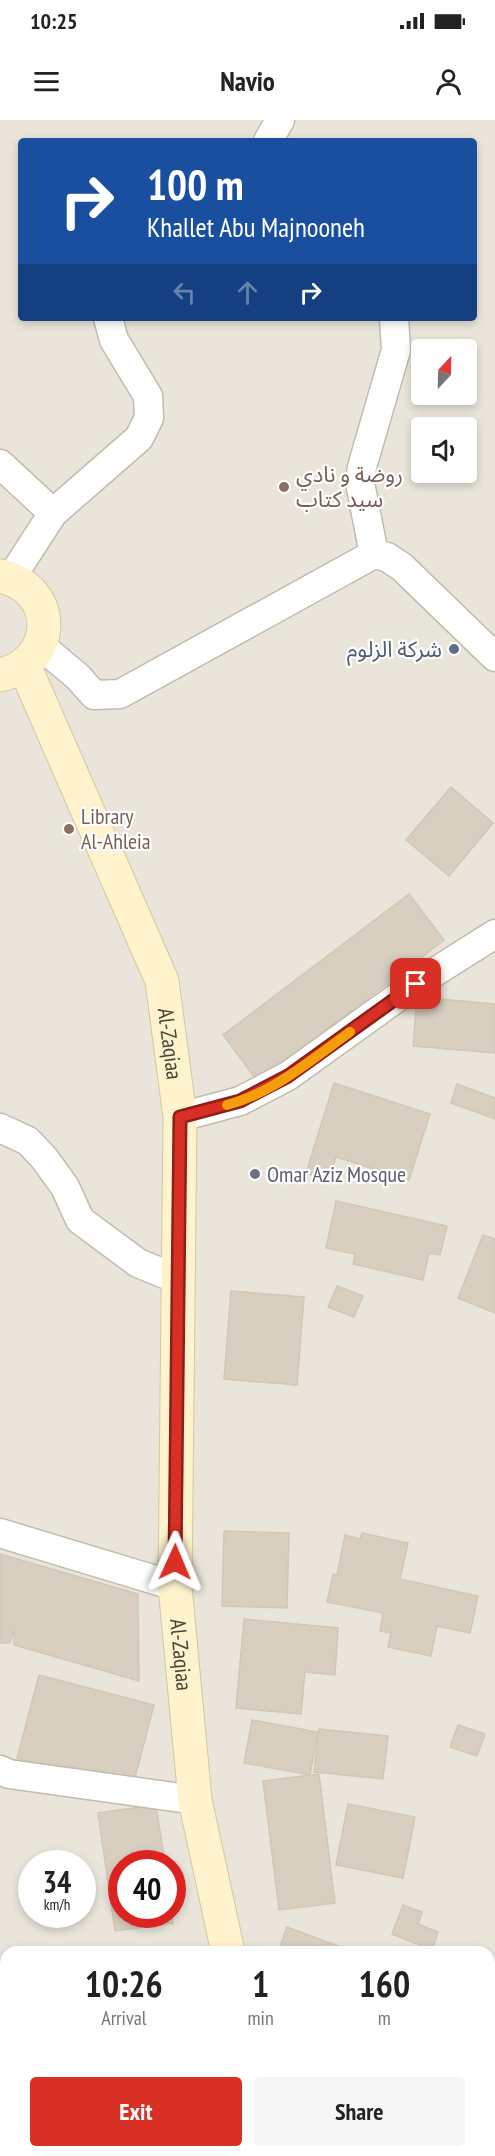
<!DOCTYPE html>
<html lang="en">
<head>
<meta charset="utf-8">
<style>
  :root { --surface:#fff; --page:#f6f6f6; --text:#222; --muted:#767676; --accent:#d93025 }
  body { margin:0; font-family:"PT Sans Narrow","Noto Sans Arabic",sans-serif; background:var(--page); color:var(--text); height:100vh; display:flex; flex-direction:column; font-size:22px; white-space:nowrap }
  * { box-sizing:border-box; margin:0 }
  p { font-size:20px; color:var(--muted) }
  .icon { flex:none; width:33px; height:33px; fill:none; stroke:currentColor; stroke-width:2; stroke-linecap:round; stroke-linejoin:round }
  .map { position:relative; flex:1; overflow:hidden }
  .sheet { position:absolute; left:0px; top:1826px; width:495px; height:212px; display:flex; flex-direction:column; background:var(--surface); border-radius:18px 18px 0 0; box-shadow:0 3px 9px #0003 }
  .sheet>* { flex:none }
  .top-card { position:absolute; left:18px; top:18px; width:459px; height:183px; border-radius:6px; box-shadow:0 3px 9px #0003; background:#1a4fa0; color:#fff; overflow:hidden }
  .needle { width:39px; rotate:22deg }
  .fabs { position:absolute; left:411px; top:219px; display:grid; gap:12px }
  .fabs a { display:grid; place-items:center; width:66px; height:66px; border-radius:6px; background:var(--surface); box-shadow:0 3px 9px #0003; font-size:30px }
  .speed { position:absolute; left:18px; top:1730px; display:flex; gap:12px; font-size:30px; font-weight:700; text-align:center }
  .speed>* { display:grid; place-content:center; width:78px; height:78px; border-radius:50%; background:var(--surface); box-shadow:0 3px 9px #0003; line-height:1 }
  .speed small { font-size:15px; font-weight:400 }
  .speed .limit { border:9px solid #d22; background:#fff; color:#111 }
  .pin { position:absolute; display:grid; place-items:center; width:51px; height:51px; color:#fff; margin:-26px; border-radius:12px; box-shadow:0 3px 9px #0006 }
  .me { position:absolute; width:66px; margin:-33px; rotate:1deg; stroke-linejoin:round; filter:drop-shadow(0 0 4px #0008) }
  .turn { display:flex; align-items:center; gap:21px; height:126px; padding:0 30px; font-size:27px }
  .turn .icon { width:78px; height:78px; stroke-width:2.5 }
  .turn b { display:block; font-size:42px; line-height:51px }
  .lanes { display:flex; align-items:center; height:57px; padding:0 30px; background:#0003; justify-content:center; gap:30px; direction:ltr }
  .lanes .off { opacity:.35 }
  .eta { display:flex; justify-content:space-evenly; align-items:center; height:102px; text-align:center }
  .eta b { font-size:36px; font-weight:700; line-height:42px }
  .button { display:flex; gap:12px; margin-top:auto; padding:12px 30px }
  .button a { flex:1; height:69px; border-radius:6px; background:var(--accent); color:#fff; font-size:24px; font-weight:700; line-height:69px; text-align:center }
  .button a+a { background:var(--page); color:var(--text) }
  .status { display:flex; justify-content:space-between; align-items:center; height:42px; padding:0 30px; background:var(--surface); direction:ltr }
  .status svg { height:16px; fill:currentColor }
  header { display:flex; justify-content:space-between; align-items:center; height:78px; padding:0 30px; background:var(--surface); font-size:27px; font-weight:700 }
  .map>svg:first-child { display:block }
  .residential { fill:#eae5da; fill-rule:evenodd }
  .building { fill:#d8cfc1; stroke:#d3c7b4; stroke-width:1.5 }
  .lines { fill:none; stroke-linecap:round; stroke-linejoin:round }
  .street-casing { stroke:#c2bbae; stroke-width:31 }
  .secondary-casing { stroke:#d6c79b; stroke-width:35 }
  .street { stroke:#fff; stroke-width:28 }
  .secondary { stroke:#fff3cd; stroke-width:33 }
  .route-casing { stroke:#8d1f18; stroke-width:15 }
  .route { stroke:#d93025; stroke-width:10 }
  .slow { stroke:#f59e0b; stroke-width:10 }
  .education-dot { fill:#8d6e63; stroke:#fff; stroke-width:2 }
  .service-dot { fill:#5c6f8a; stroke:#fff; stroke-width:2 }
  .worship-dot { fill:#6b7280; stroke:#fff; stroke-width:2 }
  .labels { text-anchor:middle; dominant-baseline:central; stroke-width:4.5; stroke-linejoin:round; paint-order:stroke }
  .education-label { font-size:22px; fill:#785e54; stroke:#fff; text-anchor:start }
  .service-label { font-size:22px; fill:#4e5e75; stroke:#fff; text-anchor:end }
  .street-label { font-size:22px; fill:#4b4439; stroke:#fff }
  .worship-label { font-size:22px; fill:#5b616d; stroke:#fff; text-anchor:start }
</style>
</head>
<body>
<div class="status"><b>10:25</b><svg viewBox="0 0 49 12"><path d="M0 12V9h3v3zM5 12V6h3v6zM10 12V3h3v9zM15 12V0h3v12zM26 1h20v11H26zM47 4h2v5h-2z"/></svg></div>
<header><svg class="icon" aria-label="menu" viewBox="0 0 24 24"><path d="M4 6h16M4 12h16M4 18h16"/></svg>Navio<svg class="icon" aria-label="person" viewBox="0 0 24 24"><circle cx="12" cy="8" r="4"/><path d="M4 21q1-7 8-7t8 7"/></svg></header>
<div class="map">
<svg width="495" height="2036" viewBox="0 0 495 2036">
  <rect width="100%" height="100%" fill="#f6f3ec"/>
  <!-- residential -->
  <path class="residential" d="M0 0H495V2036H0ZM21 21H474V198H21ZM422 230H466V274H422ZM422 308H466V352H422ZM32 1743H82V1794H32ZM122 1743H172V1794H122ZM6 1832H489V2031H6Z"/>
  <!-- building -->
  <g class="building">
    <polygon points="451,667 493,703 449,756 406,720"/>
    <polygon points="409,774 444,820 258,962 223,915"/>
    <polygon points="417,877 495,884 495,933 413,926"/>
    <polygon points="334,963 430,994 409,1060 336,1037 329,1060 306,1053"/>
    <polygon points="457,964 495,978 495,999 451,983"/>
    <polygon points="336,1081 447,1106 440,1135 429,1133 423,1160 353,1144 355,1134 326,1128"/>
    <polygon points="483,1115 495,1119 495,1193 458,1178"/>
    <polygon points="337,1166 363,1176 354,1197 328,1187"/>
    <polygon points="231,1171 304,1177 297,1265 224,1259"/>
    <polygon points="224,1411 289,1413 287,1488 222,1486"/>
    <polygon points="362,1413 408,1423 400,1459 478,1476 470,1513 437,1506 431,1536 388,1527 391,1513 380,1511 383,1493 327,1482 333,1454 337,1455 345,1415 360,1419"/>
    <polygon points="0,1434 138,1474 139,1561 14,1525 14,1510 10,1523 0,1523"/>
    <polygon points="244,1499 338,1508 335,1555 305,1552 301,1594 236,1588"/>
    <polygon points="39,1555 154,1585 132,1669 17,1638"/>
    <polygon points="252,1600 318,1612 310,1655 244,1643"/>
    <polygon points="458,1605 485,1614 477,1636 450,1627"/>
    <polygon points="319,1609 388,1616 383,1659 314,1652"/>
    <polygon points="319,1654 335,1783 279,1790 263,1661"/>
    <polygon points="348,1684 415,1697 403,1758 336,1745"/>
    <polygon points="156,1685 165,1743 122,1743 122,1794 172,1794 173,1803 115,1811 98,1693"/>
    <polygon points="403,1785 422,1792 418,1804 438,1812 432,1830 392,1814"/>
    <polygon points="287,1807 354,1832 278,1832"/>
    <polygon points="489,1857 495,1859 495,1934 489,1932"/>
    <polygon points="381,2031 429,2031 423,2036 385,2036"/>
    <polygon points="455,2031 482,2031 480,2033 458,2034"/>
  </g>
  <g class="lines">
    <defs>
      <g id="street">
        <polyline points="268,21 280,0"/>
        <polyline points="394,198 396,230 362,347 360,363 374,434 387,437 402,447 495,537"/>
        <polyline points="0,344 53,393 11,458"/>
        <polyline points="53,393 139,318 149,298 148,276 114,220 108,198"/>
        <polyline points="40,525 78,557 94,575 120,574 374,434"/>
        <polyline points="180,997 240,981 288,956 416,864 495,814"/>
        <polyline points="0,1008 28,1021 44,1038 65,1067 80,1100 138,1143 177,1159"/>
        <polyline points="0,1413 175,1466"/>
        <polyline points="0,1650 9,1654 195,1680"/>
      </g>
      <g id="secondary">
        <path d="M0 456C59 468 58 542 0 555"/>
        <path id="s1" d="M24 545 162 861 180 997 175 1466 195 1680 228 1832"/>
        <polyline points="0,2023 6,2022"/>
        <polyline points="212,2031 223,2036"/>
        <polyline points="280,2031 283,2036"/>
      </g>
    </defs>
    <!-- street casing -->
    <use href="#street" class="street-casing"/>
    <!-- secondary casing -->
    <use href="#secondary" class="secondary-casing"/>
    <!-- street -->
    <use href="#street" class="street"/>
    <!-- secondary -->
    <use href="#secondary" class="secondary"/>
  </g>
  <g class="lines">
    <defs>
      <polyline id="route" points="175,1442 180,997 240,981 288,956 416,864"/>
    </defs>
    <!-- route casing -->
    <use href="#route" class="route-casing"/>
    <!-- route -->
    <use href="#route" class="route"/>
    <!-- slow -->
    <path class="slow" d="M227 985C273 973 312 939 350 912"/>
  </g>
  <!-- markers -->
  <g class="education-dot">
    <circle cx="284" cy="367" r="6"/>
    <circle cx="69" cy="709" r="6"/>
  </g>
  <circle class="service-dot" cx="454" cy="529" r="6"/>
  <circle class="worship-dot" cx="255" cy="1054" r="6"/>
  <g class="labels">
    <!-- education labels -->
    <g class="education-label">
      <text x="296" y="354">روضة و نادي<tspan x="296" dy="25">سيد كتاب</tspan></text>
      <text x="81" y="696">Library<tspan x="81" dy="25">Al-Ahleia</tspan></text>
    </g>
    <!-- service labels -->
    <g class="service-label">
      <text x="442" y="529">شركة الزلوم</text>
    </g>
    <!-- street labels -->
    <g class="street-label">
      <text stroke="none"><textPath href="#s1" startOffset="408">Al-Zaqiaa</textPath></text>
      <text stroke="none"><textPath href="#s1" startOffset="1020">Al-Zaqiaa</textPath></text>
    </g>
    <!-- worship labels -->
    <g class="worship-label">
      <text x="267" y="1054">Omar Aziz Mosque</text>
    </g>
  </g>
</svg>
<div class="fabs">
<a><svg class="needle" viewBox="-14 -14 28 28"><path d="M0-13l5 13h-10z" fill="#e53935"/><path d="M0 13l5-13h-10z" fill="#767676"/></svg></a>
<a><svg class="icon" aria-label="sound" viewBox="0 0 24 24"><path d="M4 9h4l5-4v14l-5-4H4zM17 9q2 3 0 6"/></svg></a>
</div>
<div class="speed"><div>34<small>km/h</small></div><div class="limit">40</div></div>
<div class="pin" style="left:416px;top:864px;background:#d93025"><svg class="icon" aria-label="arrive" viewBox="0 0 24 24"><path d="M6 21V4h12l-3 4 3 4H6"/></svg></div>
<svg class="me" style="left:175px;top:1442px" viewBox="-20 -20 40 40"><path d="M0-17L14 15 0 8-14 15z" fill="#d93025" stroke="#fff" stroke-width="4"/></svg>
<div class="top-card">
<div class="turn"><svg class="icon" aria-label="right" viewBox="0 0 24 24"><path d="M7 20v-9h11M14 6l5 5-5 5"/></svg><div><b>100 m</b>Khallet Abu Majnooneh</div></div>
<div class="lanes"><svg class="icon off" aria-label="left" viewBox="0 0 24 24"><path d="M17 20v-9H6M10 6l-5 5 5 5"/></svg><svg class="icon off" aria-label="ahead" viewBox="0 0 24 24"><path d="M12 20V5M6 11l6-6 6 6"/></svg><svg class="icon" aria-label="right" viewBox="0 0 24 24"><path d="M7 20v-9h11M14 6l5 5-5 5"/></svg></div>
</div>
<section class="sheet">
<div class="eta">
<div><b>10:26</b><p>Arrival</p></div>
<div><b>1</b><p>min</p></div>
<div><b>160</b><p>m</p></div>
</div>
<div class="button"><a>Exit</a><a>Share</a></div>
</section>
</div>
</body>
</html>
